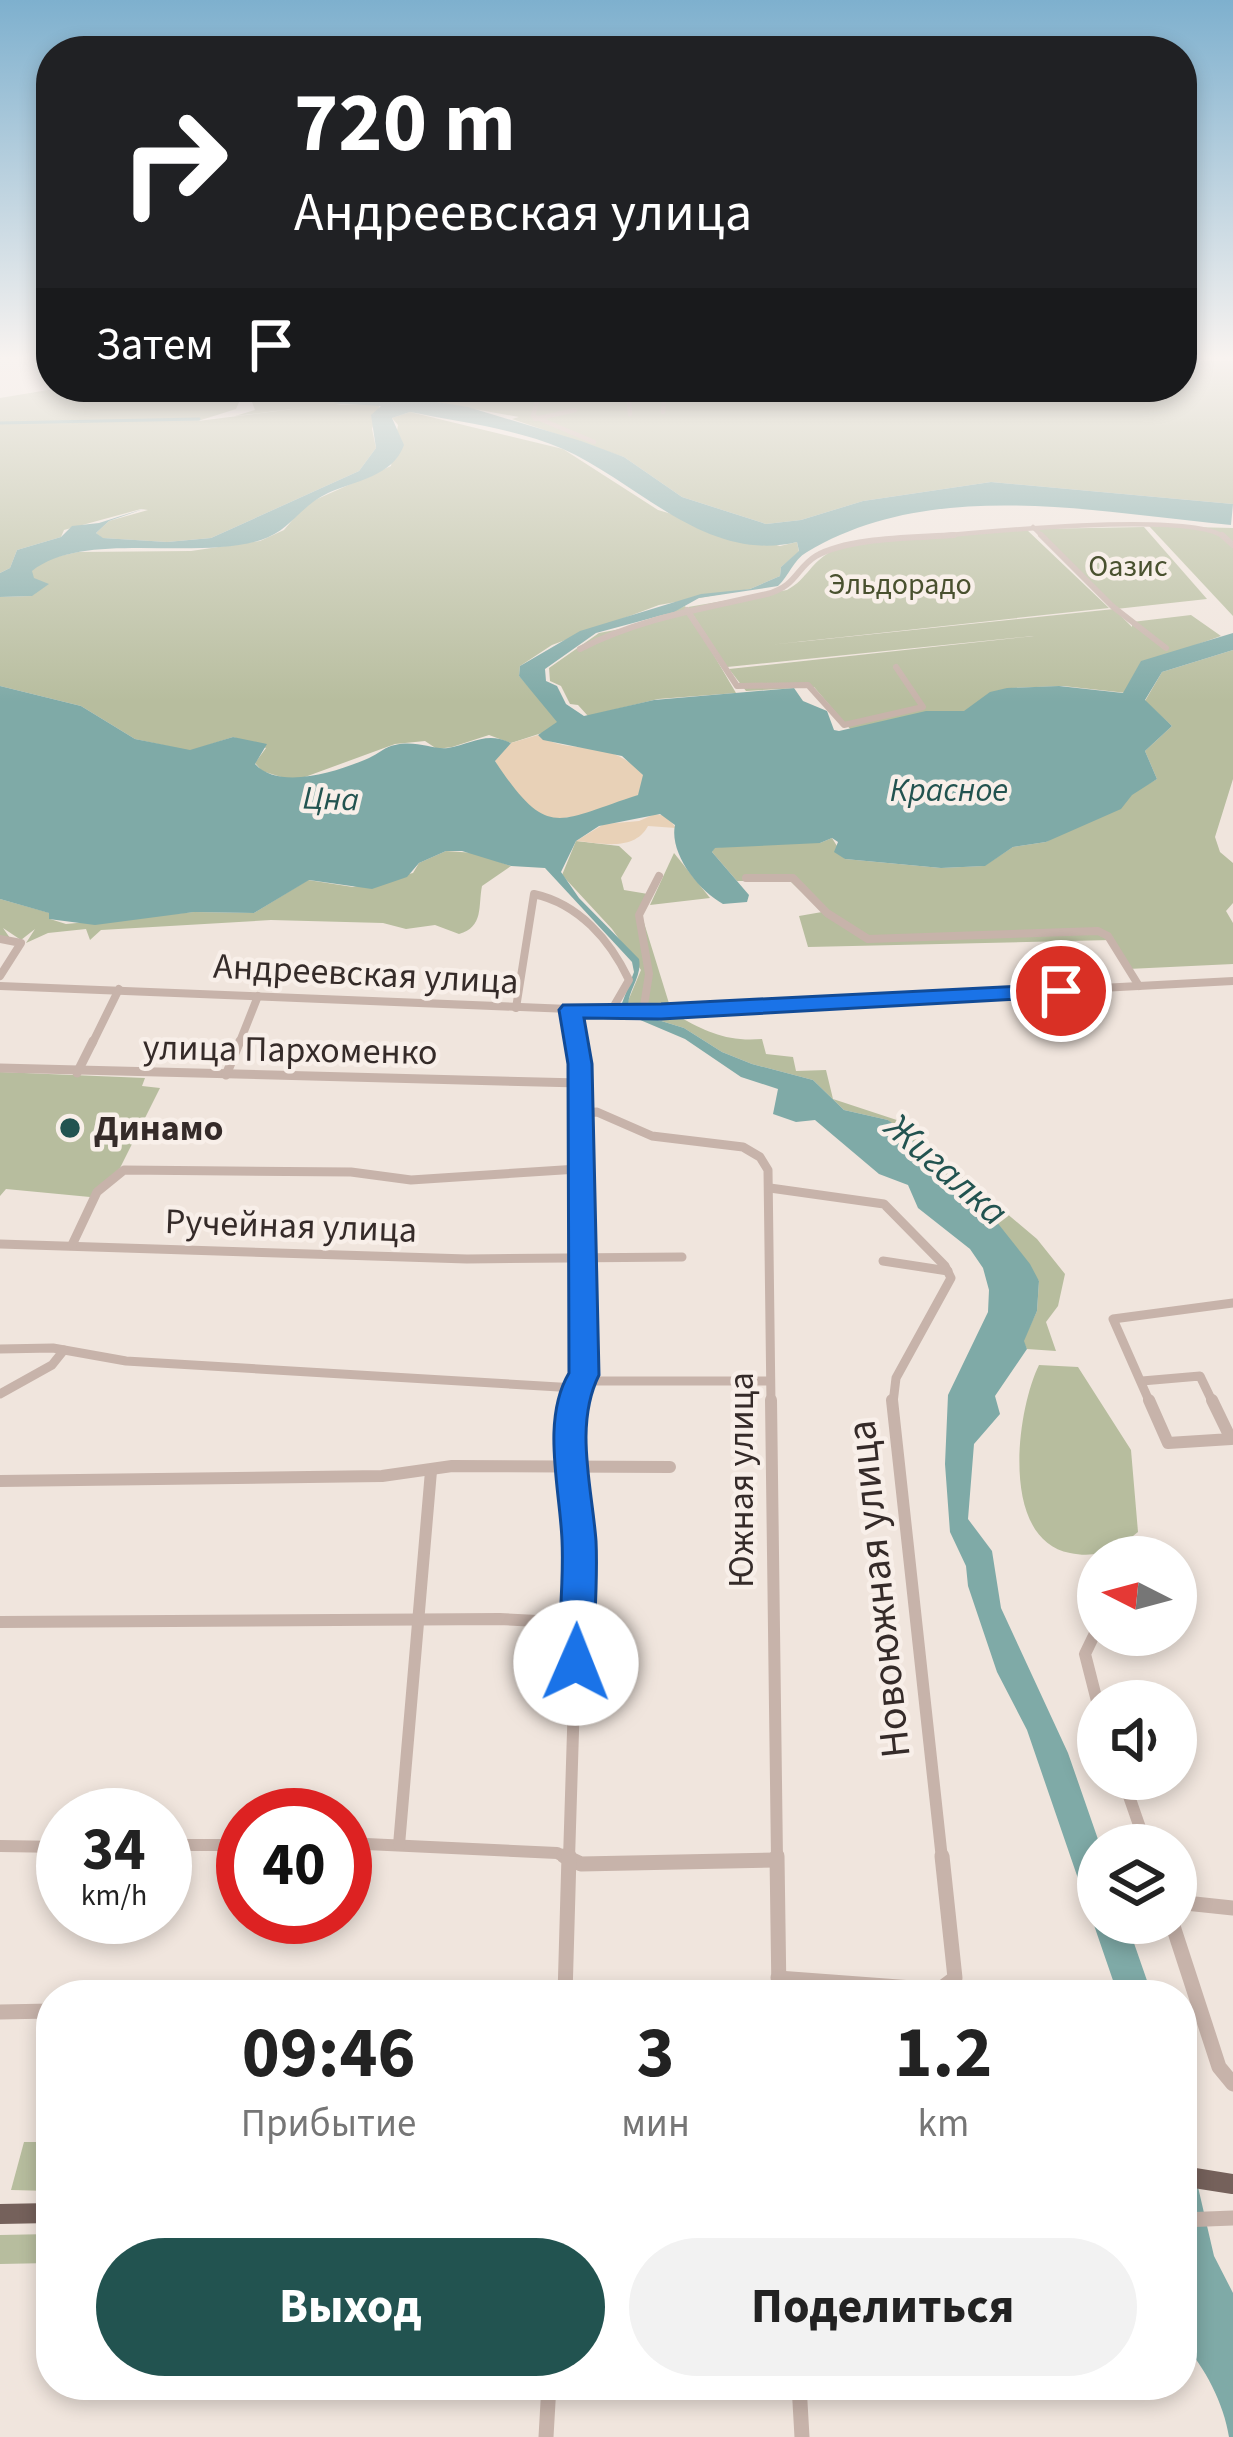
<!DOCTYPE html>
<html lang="ru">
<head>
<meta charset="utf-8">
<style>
  :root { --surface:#fff; --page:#f2f2f2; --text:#222; --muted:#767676; --accent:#225350 }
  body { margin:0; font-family:"Source Sans 3",sans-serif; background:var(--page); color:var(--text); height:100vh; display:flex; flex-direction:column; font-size:45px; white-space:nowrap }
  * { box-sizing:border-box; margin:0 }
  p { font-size:39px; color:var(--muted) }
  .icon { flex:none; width:66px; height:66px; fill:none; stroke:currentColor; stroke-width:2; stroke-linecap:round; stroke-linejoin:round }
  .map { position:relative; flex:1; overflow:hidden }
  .drawer { position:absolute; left:36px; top:1980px; width:1161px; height:420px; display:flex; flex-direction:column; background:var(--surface); border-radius:48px; box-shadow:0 6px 18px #0003 }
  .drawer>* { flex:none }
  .banner { position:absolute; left:36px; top:36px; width:1161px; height:366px; border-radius:48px; box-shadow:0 6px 18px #0003; background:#202124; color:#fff; overflow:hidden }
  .needle { width:78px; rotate:276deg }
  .fabs { position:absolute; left:1077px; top:1536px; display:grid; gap:24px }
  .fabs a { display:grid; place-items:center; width:120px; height:120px; border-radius:50%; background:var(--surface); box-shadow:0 6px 18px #0003; font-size:60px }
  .speed { position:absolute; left:36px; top:1788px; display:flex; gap:24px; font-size:60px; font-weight:700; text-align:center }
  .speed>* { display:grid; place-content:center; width:156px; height:156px; border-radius:50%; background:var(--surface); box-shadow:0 6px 18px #0003; line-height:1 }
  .speed small { font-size:30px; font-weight:400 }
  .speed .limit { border:18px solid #d22; background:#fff; color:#111 }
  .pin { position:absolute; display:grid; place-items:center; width:102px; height:102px; color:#fff; margin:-51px; border:6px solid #fff; border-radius:50%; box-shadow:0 3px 12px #0007 }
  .me { position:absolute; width:132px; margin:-66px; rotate:1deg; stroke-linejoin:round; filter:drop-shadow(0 0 9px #0008) }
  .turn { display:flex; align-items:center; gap:42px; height:252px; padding:0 60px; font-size:54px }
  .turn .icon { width:156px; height:156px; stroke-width:2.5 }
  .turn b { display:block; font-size:84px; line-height:102px }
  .then { display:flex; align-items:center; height:114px; padding:0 60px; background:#0003; gap:24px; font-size:45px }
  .eta { display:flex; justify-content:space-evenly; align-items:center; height:204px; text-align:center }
  .eta b { font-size:72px; font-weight:700; line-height:84px }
  .button { display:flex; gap:24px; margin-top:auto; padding:24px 60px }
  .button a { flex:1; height:138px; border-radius:72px; background:var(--accent); color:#fff; font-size:48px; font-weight:700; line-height:138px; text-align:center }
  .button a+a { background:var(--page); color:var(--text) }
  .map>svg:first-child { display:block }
  .green { fill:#b7bd9e }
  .sand { fill:#e8d1b7 }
  .water { fill:#7faaa7 }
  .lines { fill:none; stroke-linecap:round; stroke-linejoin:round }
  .stream { stroke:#7faaa7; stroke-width:3 }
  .minor-far5 { stroke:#c7b3aa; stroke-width:4.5 }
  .minor-far4 { stroke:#c7b3aa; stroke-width:6 }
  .minor-far3 { stroke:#c7b3aa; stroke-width:8 }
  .minor-far2 { stroke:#c7b3aa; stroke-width:9 }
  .minor-far1 { stroke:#c7b3aa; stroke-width:12 }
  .minor { stroke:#c7b3aa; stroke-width:15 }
  .major { stroke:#75615b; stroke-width:20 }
  .route { fill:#1a73e8; stroke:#114b97; stroke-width:3 }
  .poi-dot { fill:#225350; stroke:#f8efe9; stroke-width:4.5 }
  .labels { text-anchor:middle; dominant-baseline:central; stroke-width:9; stroke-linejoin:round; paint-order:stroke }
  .far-park-label { font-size:30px; fill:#49512f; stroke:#f8efe9 }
  .far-water-label { font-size:33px; font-style:italic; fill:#225350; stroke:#f8efe9 }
  .street-label { font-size:36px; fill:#352b29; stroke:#f8efe9 }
  .poi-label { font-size:36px; font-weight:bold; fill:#352b29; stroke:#f8efe9; text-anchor:start }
  .water-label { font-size:39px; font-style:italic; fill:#225350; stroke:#f8efe9 }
  .near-street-label { font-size:42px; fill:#352b29; stroke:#f8efe9 }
</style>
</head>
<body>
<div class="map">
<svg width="1233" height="2437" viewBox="0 0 1233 2437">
  <rect width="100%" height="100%" fill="#f0e5dd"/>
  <!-- green -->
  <g class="green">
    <polygon points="1182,361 1233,361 1233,504 991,482 863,501 801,520 766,524 682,497 624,457 512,419 519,417 424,400 503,398 554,387 1182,387"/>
    <polygon points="66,387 235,387 240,400 236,409 198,421 324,405 235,416 255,410 252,402 258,401 251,398 249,387 367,387 371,397 336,405 380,404 372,429 376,448 359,471 211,538 167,542 102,538 96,533 109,521 148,510 141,509 64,530 61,537 17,550 10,568 0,573 0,398"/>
    <polygon points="410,412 563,449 658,510 780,546 797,542 799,552 781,567 780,576 750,589 659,605 552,645 520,666 519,676 554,715 558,723 551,730 511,743 489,735 452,747 437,749 425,741 395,744 294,781 262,771 255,763 266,748 233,737 190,751 135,739 81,706 0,686 0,597 32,596 31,571 46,559 78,552 191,551 260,541 284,530 306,504 391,466 398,425 392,418"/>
    <polygon points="1149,526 1233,528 1233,616"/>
    <polygon points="1144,527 1207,599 1116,609 1036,529"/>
    <path d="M1026 529 1109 608 769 645 1114 609 1132 627V622L1191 615 1221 636 1170 654 1127 693 1063 686 1011 688 967 711H930L851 730 814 687 746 691 729 669 1034 636 727 667 688 607 787 590C808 579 810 561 836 549 872 533 981 533 1026 529Z"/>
    <polygon points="685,606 736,693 658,699 588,716 578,705 570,704 561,686 550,681 549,668 599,633 636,626"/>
    <polygon points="1233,650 1233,779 1215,837 1220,852 1233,863 1233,903 1226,911 1233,923 1233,964 1128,969 1111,940 808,947 799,916 822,912 790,881 737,881 712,852 714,848 750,843 820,843 832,838 845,859 941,868 984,866 1013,847 1046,842 1157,779 1145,751 1172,726 1145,701 1162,672"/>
    <path d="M576 841 619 846 632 858 621 878 624 890 648 894 641 913 672 1013C705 1031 725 1042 762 1039L766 1054 793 1057 796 1071 826 1070 833 1099 921 1128 930 1149 1037 1239 1065 1274 1058 1306 1046 1322 1056 1351 1027 1349 1023 1341 1037 1311 1039 1281 972 1199 888 1120 844 1110 813 1080 752 1064 722 1052 684 1028 629 1011 628 1001 641 970 612 929 562 875Z"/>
    <path d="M446 851 475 853 511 866 482 886C478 906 484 927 459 934L435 925 406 929 383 923 271 920 101 930 90 940 86 929 48 933 26 943 35 929 21 940 3 928 10 938 0 936V899L50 913V919L66 924 194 912 254 913 308 880 353 887 413 873 419 863Z"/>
    <polygon points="674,853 710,898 650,905"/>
    <polygon points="0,1072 145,1078 142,1086 160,1088 120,1168 90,1197 6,1189 0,1196"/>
    <path d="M1039 1365 1078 1367 1131 1450 1138 1532C1117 1549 1098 1559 1070 1553 1000 1540 1016 1412 1039 1365Z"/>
    <polygon points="24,2142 51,2142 51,2191 11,2190"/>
    <polygon points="51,2234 51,2263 0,2264 0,2235"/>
  </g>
  <!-- sand -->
  <g class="sand">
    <path d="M538 735C570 757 608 735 643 775 643 782 644 788 639 794 627 806 559 825 541 816 521 807 502 777 494 758L511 743Z"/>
    <path d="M655 814 667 816 676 828 648 826C634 852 601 843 576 841L604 824 639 821Z"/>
  </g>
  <!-- water -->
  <g class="water">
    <path d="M367 387H396L414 394 554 387 518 398 424 400 468 407 581 441 624 457 682 497 766 524 801 520 863 501 991 482 1233 504 1231 525C1094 512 932 477 807 552 793 560 789 576 778 586L699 598 674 612 596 633 545 669 546 681 557 686 566 704 584 716 654 700 794 688 803 701 827 711 834 730 839 731 926 711H964L990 692 1007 688 1059 686 1123 693 1141 661 1233 633V650L1162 672 1145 700 1172 726 1145 751 1157 779 1132 795 1121 809 1046 842 1013 847 985 866 941 868 845 859 834 852 838 842 832 838 820 843 715 848 712 852 749 895 747 902 723 904C698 890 669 853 675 825L660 814 599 826 576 841 561 872 579 898 639 959C643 978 624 994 629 1011L684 1028 722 1052 752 1064 813 1080 844 1110 888 1120 908 1135 945 1177 996 1221 1030 1264 1039 1281 1037 1311 1024 1341 1027 1349 995 1396 1000 1414 974 1444 968 1519 992 1551 1001 1608 1068 1753 1100 1845 1098 1923H1127L1152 1995H1118L1027 1730 997 1672 968 1586 966 1566 950 1532 945 1464 948 1395 988 1312 989 1290 983 1268 970 1249 918 1208 908 1185 879 1174 815 1120 796 1122 773 1114 778 1089 741 1077 685 1039 619 1011 634 972 632 962 545 868 511 866 462 851H446L419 863 407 877 372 889 309 880 254 913 194 912 95 925 49 919V913L0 899V686L81 706 135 739 190 750 233 737 267 744 255 764C280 791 339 771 369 758 378 754 386 746 395 745 417 740 433 750 448 748 472 744 486 731 511 743L495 761C548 841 557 821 638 795L643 775 622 756 543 740 538 735 557 722 519 676 520 666 580 631 701 594 750 589 780 576 781 567 799 551 797 542C706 564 638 482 563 449 517 429 460 422 410 412L392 418 404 445C393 476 355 481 328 493 300 506 290 531 261 540 193 561 83 530 32 571L34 578 49 584 32 596 0 597V573L10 568 17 550 61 537 72 526 99 523 146 508 109 521 96 533 103 538 167 542 211 538 359 471 376 448 371 415 381 406 333 403 371 397Z"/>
    <path d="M1182 2118 1214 2256 1233 2293V2437H1229C1224 2404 1205 2367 1182 2342Z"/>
  </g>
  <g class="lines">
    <!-- stream -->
    <polyline class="stream" points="0,423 199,419"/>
    <!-- minor-far5 -->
    <g class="minor-far5">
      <polyline points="568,387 538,398 533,416 594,442"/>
      <polyline points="578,387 597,393 645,387"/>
      <polyline points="702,387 704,397"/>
      <polyline points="736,387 738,392"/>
      <polyline points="628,392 630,414"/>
      <polyline points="663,412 665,387"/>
      <polyline points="535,419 575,410"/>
      <polyline points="1033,527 1044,538"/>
      <path d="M919 538C969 533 1195 510 1225 538"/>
    </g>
    <!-- minor-far4 -->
    <g class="minor-far4">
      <polyline points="1041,535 1112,606 1166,648"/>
      <polyline points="1222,535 1233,545"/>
      <polyline points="687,610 737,686 808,685 844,725 923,707 896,667"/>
      <path d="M580 649C640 618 702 609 767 594 797 586 796 568 816 556 849 537 916 538 954 535"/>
    </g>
    <!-- minor-far3 -->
    <g class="minor-far3">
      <polyline points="746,878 793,878 827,913 868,939 1098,931 1108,936 1139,986"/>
      <polyline points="0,939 21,943 0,976"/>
      <polyline points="0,986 643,1012 1233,981"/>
      <path d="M516 1008 534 894C579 904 610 940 629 980L611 1011"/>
      <polyline points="571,1010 577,1044"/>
      <polyline points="643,1012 649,974 639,915 659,876"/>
      <polyline points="92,1044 119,989"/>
      <polyline points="239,1044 258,996"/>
    </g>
    <!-- minor-far2 -->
    <g class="minor-far2">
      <polyline points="0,1068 580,1083"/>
      <polyline points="77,1073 93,1041"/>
      <polyline points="226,1075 240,1041"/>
      <polyline points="580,1113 597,1112 652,1136 743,1147 760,1157 768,1170 771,1403"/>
      <polyline points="770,1188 884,1204 945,1266 951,1278 896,1378 893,1403"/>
      <polyline points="0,1244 467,1259 682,1257"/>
      <polyline points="72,1245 97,1192 124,1170 351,1172 411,1180 578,1169"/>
      <polyline points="883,1261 948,1271"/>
      <polyline points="0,1349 53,1348 126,1361 576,1388"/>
      <polyline points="583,1381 770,1381"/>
      <polyline points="1142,1381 1200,1376 1213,1403"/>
      <polyline points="0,1394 52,1365 64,1350"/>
      <polyline points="575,1403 584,1374 576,1041"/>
      <polyline points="1150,1403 1113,1319 1233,1303"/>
    </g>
    <!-- minor-far1 -->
    <g class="minor-far1">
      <polyline points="771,1400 777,1859"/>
      <polyline points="892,1400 942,1859"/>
      <polyline points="1149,1400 1168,1443 1231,1439 1212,1400"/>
      <polyline points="0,1481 382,1476 452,1466 670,1467"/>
      <polyline points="0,1622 500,1619 577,1623"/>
      <polyline points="1098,1627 1085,1654 1098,1705"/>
      <polyline points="1123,1779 1146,1845"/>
      <polyline points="345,1843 557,1853 570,1859"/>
      <polyline points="165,1845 243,1845"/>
      <polyline points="399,1845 431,1471"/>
      <polyline points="0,1846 63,1847"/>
      <polyline points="569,1859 579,1541 570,1466 575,1400"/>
    </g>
    <!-- minor -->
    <g class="minor">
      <polyline points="564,1856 581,1864 776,1860"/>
      <polyline points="777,1856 779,1995"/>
      <polyline points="1176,1902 1233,1908"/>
      <polyline points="1172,1923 1219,2067 1233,2084"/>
      <polyline points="778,1978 939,1990 955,1978 942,1856"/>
      <polyline points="565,1995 569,1856"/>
      <polyline points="0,2012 51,2011"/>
      <polyline points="1182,2220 1233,2218"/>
      <polyline points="799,2385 802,2437"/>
      <polyline points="546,2437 549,2385"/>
    </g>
    <!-- major -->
    <g class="major">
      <polyline points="1182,2176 1233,2184"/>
      <polyline points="0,2214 51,2213"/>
    </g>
  </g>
  <!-- sky -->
  <linearGradient id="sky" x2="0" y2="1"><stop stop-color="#7eb0ce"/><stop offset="0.51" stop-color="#f8f3f0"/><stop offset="1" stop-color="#f8f3f0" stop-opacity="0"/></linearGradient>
  <rect width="1233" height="702" fill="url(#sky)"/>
  <!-- route -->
  <path class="route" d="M1061 984 1070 986V996L661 1019 584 1018 592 1064 599 1375C574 1425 592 1487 596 1541 598 1581 594 1623 593 1663L588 1675 576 1680 563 1675 558 1663C559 1622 564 1581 562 1540 560 1489 541 1420 569 1373L568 1064 559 1010 563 1005 661 1004Z"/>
  <!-- markers -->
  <circle class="poi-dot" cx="70" cy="1128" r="12"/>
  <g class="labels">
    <!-- far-park labels -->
    <g class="far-park-label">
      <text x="1128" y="566">Оазис</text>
      <text x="900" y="584">Эльдорадо</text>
    </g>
    <!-- far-water labels -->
    <g class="far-water-label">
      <text x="949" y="790">Красное</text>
      <text transform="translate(331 799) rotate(2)">Цна</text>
    </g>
    <!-- street labels -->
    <g class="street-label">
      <text transform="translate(366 974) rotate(3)">Андреевская улица</text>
      <text transform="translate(290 1050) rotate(1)">улица Пархоменко</text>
      <text transform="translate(291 1226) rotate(2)">Ручейная улица</text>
      <text transform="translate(741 1480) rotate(-90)">Южная улица</text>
    </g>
    <!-- poi labels -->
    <g class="poi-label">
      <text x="94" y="1128">Динамо</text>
    </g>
    <!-- water labels -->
    <g class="water-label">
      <text transform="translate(946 1170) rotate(41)">Жигалка</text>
    </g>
    <!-- near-street labels -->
    <g class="near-street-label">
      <text transform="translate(879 1589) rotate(-96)">Новоюжная улица</text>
    </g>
  </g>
</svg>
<div class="fabs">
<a><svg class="needle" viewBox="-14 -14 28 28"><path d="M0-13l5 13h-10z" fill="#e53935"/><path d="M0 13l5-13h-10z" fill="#767676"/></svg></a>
<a><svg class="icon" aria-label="sound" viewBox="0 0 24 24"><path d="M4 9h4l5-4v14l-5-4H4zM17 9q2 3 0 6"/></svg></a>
<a><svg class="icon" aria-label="layers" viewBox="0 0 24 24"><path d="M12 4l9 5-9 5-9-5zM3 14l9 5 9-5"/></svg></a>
</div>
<div class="speed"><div>34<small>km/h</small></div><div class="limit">40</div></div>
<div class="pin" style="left:1061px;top:991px;background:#d93025"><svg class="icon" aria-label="arrive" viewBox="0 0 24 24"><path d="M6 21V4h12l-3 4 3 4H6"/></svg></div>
<svg class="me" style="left:576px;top:1663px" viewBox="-20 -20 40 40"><circle r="19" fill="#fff"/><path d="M0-13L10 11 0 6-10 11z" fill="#1a73e8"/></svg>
<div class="banner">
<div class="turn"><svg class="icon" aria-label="right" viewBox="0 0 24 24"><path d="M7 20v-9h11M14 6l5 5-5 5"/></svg><div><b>720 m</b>Андреевская улица</div></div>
<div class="then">Затем<svg class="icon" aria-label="arrive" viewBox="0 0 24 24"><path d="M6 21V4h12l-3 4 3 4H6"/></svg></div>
</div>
<section class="drawer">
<div class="eta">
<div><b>09:46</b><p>Прибытие</p></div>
<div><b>3</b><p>мин</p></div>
<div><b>1.2</b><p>km</p></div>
</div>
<div class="button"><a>Выход</a><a>Поделиться</a></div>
</section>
</div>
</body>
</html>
